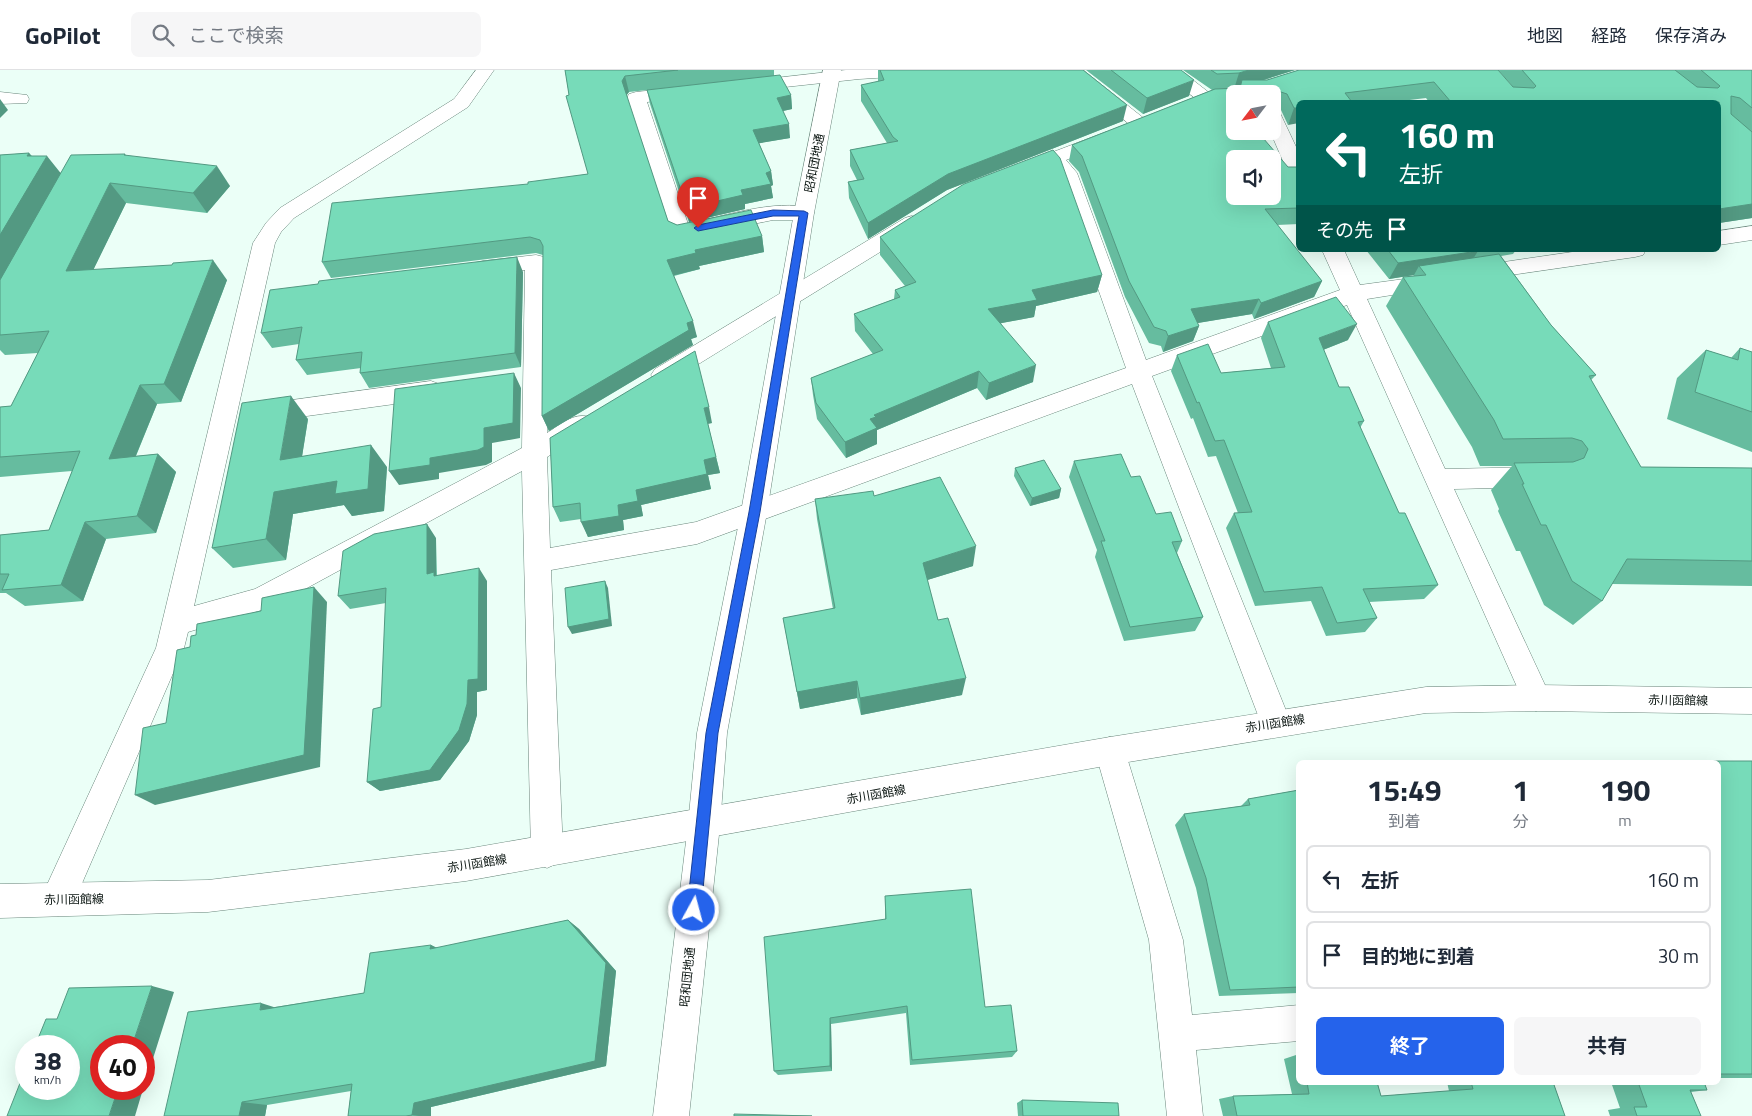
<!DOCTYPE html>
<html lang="ja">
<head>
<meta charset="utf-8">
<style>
  :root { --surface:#fff; --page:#f6f6f7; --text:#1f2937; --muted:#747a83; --line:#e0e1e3; --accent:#2563eb }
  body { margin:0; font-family:"Titillium Web","Noto Sans JP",sans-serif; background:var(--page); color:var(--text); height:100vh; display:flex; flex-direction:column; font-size:19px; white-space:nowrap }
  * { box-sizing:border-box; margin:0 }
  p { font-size:16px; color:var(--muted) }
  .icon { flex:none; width:28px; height:28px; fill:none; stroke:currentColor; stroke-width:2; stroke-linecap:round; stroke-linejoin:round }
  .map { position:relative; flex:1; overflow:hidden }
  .side { position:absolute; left:1296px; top:690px; width:425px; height:325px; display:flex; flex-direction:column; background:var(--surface); border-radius:8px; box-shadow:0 5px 20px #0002 }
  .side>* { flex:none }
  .guide { position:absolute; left:1296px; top:30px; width:425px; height:152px; border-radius:8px; box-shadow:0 5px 20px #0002; background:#00695c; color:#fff; overflow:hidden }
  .needle { width:32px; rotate:238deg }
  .fabs { position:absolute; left:1226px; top:15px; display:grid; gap:10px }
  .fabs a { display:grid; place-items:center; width:55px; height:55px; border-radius:8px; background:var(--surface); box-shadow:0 5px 20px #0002; font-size:25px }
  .speed { position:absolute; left:15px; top:965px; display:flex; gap:10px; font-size:25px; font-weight:700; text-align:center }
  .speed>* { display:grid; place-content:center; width:65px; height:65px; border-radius:50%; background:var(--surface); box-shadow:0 5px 20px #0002; line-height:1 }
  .speed small { font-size:12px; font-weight:400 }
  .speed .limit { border:8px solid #d22; background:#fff; color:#111 }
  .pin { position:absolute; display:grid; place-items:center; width:42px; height:42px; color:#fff; margin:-51px -21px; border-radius:50% 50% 50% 0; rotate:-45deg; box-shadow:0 0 5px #0007 }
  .pin .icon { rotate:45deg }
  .me { position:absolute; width:55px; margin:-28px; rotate:7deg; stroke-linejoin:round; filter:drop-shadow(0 0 4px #0008) }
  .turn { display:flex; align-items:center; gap:18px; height:105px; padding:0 20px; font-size:22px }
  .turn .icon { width:65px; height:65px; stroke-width:2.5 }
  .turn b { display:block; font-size:35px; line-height:42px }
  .then { display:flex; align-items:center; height:48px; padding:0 20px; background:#0003; gap:10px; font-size:19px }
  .eta { display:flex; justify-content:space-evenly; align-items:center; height:85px; text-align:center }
  .eta b { font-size:30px; font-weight:700; line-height:35px }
  .cta { display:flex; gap:10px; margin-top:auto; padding:10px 20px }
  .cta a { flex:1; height:58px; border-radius:8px; background:var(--accent); color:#fff; font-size:20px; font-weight:700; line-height:58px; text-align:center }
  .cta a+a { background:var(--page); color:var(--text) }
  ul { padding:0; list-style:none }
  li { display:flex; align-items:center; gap:15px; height:68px; margin:0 10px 8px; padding:0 10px; border:2px solid var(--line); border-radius:8px }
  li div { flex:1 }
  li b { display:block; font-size:19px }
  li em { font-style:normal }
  header { display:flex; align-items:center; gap:30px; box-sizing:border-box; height:70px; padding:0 25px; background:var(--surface); border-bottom:1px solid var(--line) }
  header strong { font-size:24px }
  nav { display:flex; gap:28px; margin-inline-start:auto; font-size:18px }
  .search { width:350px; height:45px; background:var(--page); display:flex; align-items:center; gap:12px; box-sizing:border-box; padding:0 18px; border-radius:8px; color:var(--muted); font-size:19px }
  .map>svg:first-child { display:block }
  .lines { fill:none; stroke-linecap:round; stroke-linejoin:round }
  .minor-casing { stroke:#69867b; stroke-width:1 }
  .tertiary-casing { stroke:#69867b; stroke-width:1 }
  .secondary-casing { stroke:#69867b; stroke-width:1 }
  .minor { fill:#fff; fill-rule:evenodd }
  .tertiary { fill:#fff; fill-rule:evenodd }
  .secondary { fill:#fff; fill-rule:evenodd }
  .wall { fill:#66bc9f }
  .shaded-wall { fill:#539982 }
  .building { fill:#77dbb9; stroke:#539982; fill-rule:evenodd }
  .route { fill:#2563eb; stroke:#184099 }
  .labels { text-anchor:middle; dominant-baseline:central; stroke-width:5; stroke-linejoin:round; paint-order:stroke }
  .street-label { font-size:12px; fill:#07120e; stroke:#fff }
</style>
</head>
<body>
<header>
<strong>GoPilot</strong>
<div class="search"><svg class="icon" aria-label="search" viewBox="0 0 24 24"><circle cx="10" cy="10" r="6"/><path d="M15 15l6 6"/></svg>ここで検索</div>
<nav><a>地図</a><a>経路</a><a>保存済み</a></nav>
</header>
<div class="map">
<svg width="1752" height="1046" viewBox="0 0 1752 1046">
  <rect width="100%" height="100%" fill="#ebfff7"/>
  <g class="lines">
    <defs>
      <g id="minor">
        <path d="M476 0H494L468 37 294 148 281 162 275 173 194 536 255 519 522 378 525 200 483 205 475 203 472 198 475 193 483 191 536 185 544 187 547 192V363C560 355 573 342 590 347L593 354 590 361 547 387 550 478 696 452 1126 298 1058 105 1051 96 1023 106 1016 104 1013 100 1016 96 1106 62 1113 64 1116 68 1113 72 1066 90 1077 103 1146 290 1340 220 1322 180H1344L1360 215 1434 205 1442 207 1445 212 1442 217 1367 229 1445 399 1540 397 1549 400 1553 407 1549 414 1540 417 1454 419 1551 628 1546 637 1536 641 1526 637 1347 235 1152 306 1291 653 1287 663 1276 667 1265 663 1261 653 1132 314 697 474 551 500 563 782 558 793 547 798 536 793 531 782 522 401 272 537 188 562 184 578 70 841 58 846 46 841 41 829 46 817 156 578 253 173 266 153 280 138 454 29Z"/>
        <polygon points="846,0 934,0 931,4 925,5 859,9 748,21 742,20 739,16 742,12 748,11"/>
        <polygon points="1063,0 1083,0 1151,54 1148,58 1141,60 1134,58"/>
        <polygon points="1159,0 1180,0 1216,28 1214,32 1207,34 1200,32"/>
        <path d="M685 17 692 19 694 23 692 27 647 32 688 154C724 146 775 129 811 138L814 143 811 148 804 150H773L680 169 673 167 627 28 629 24 636 22Z"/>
        <polygon points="0,22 27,25 29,29 27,33 0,34"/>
        <polygon points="1272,39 1279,41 1281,45 1299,83 1299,111 1292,109 1289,105 1270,61 1272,61"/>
        <polygon points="912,146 919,148 922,153 919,158 671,311 663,314 655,311 651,305 655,299 905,148"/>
        <polygon points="1752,156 1752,170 1719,175 1719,161"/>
        <polygon points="1586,180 1646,180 1643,185 1635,187 1504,206 1474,213 1466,211 1463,206 1466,201 1504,192"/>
        <polygon points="431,311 439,314 443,320 439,326 431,329 263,352 254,349 251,343 254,337 263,334"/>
        <polygon points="1110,667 1121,671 1125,681 1183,870 1192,945 1299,935 1299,971 1196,980 1203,1046 1167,1046 1149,870 1095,681 1099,671"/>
      </g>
      <polygon id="tertiary" points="823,0 841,0 814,143 767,442 727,663 720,755 689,1046 653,1046 688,755 697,663 741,442 794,143"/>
      <polygon id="secondary" points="1536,615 1752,618 1752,644 1536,641 1426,643 1110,695 466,811 208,842 0,848 0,814 208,810 466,779 1110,667 1426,617"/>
    </defs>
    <!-- minor casing -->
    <use href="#minor" class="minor-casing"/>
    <!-- tertiary casing -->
    <use href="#tertiary" class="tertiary-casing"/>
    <!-- secondary casing -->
    <use href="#secondary" class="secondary-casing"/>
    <!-- minor -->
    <use href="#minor" class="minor"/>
    <!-- tertiary -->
    <use href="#tertiary" class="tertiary"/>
    <!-- secondary -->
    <use href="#secondary" class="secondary"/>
  </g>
  <!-- wall -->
  <g class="wall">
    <polygon points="565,0 774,0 774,6 791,25 792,39 783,41 790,68 759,73 771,101 773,115 771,116 773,128 745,134 745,139 689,152 650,34 647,20 629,22 626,26 668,151 677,155 762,166 764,182 699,196 700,199 674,206 697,267 691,269 693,275 549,361 542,346 543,185 536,183 331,208 322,192 528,114 588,104 569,25"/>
    <polygon points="878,0 1083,0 1123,51 947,120 868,169 849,128 848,112 857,110 850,96 850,80 887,73 861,31 861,15 878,12"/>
    <polygon points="1086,0 1181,0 1189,26 1143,44"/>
    <polygon points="1183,0 1295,0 1264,10 1267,10 1299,0 1513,17 1498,0 1752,0 1752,148 1719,153 1719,32 1429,32 1426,28 1393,32 1299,32 1288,55 1281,40 1276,39 1235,61 1288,97 1299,97 1299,154 1277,155 1322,211 1314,227 1254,249 1252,244 1197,253 1199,256 1193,271 1163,282 1161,276 1149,273 1125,227 1079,102 1069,91 1072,75 1212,20"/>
    <polygon points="29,83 32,86 61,103 125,84 127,86 230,116 207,143 126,133 93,200 227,210 181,332 157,334 136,386 158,384 176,402 156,463 106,469 83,531 25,536 6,523 0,523 0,465 49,460 72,401 0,407 0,337 11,336 38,283 5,285 0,280 0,85"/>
    <polygon points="880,167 1102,205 1097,222 1036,236 1034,247 1001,253 1033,312 986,330 977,318 877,360 877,374 846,388 817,349 813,325 811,308 873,284 855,261 854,244 894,229 895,220 905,216 880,185"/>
    <polygon points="1366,180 1516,180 1513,184 1501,186 1551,255 1596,305 1591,310 1641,397 1752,398 1752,516 1612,514 1602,531 1573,555 1544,535 1520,481 1516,481 1498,441 1499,439 1491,420 1512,396 1480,396 1472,377 1386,236 1403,207 1413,206 1414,205 1389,209"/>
    <polygon points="523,202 521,297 369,318 360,303 361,298 307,305 296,290 299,274 272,278 261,263"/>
    <polygon points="1268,252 1348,270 1323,280 1339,317 1364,351 1360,358 1399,443 1438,515 1424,529 1369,532 1377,548 1365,562 1326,566 1311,531 1255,536 1226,458 1234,443 1238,443 1216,386 1208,387 1193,348 1191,349 1171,301 1177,285 1221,303 1271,298 1261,268"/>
    <polygon points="1740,278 1752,282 1752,382 1667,349 1677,308 1706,280 1731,288"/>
    <polygon points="308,349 302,386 387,397 384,441 352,446 344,435 293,444 286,490 233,498 212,478"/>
    <polygon points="712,353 708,354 720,403 708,405 711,419 641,435 643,446 623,450 624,460 588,467 581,449 560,452 553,437 550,368"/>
    <polygon points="1074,391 1131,407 1156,444 1182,471 1177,483 1203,547 1195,561 1124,571 1095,487 1097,480 1069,407"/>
    <polygon points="1015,398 1061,419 1059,428 1030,436 1014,406"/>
    <polygon points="874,426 973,496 927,510 938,550 962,625 861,645 857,628 800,639 783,548 833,539 817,449 815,429"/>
    <polygon points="436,468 437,506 487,511 487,620 477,622 477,645 469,671 440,710 380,721 367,712 381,637 386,533 350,539 338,526"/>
    <polygon points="1694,691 1752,691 1752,1008 1719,1008 1719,692 1692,692"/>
    <polygon points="1299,720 1299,923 1219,926 1196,818 1175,755 1184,744 1241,736 1248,729"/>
    <polygon points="885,826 985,937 1017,981 1012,987 910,995 906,943 831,954 832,1001 778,1005 774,1001 885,849"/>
    <polygon points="568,850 579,859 616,901 606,996 431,1037 431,1046 348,1046 351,1021 267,1035 265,1046 164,1046 275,937 364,923 431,875 437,878"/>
    <polygon points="1299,984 1299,1012 1377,1012 1381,1026 1449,1021 1447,1012 1553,1012 1565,1046 1223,1046 1219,1029 1233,1026 1292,1024 1284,989"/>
    <polygon points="1611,1012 1704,1012 1707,1020 1691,1022 1701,1046 1610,1046 1608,1040 1620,1038"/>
    <polygon points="1022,1030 1119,1046 1018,1046 1017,1033"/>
  </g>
  <!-- shaded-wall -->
  <g class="shaded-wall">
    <polygon points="1249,0 1295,0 1241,17 1242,10 1240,17 1234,19 1239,3"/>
    <polygon points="625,6 629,22 625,27 622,11"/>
    <polygon points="1194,10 1189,26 1143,44 1147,28"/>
    <polygon points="791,25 792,39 778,42 777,28"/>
    <polygon points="0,29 8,40 0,48"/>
    <polygon points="1127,35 1123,51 947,120 868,169 868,153 948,104"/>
    <polygon points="1294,38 1299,38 1299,53 1288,55"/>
    <polygon points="1276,41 1272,51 1272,42"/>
    <polygon points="789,54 790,68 755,74 753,60"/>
    <polygon points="29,83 40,97 47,86 63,106 0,217 0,165 27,86"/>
    <polygon points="217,96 230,116 207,143 193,123"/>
    <polygon points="771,101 773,115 771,116 773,128 745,134 745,139 689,152 687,138 766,103"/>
    <polygon points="110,113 126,133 83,221 66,201"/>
    <polygon points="1752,134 1752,148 1719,153 1719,139"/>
    <polygon points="762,166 764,182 699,196 700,199 671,206 667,190 695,180"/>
    <polygon points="1478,181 1468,197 1419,196 1414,205 1389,209 1398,193"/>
    <polygon points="517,187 523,202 521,297 515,283"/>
    <polygon points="213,190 227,210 181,332 164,314"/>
    <polygon points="1102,205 1097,222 1036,236 1034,247 986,256 988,239 1032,220"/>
    <polygon points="1322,211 1314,227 1254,249 1261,233"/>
    <polygon points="1259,229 1252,244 1186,255 1191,239"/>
    <polygon points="693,251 697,267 691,269 693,275 549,361 542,346 687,253"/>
    <polygon points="1357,254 1348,270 1310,285 1319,268"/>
    <polygon points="1199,256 1193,271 1163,282 1168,266"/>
    <polygon points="1036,295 1033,312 986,330 989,313"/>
    <polygon points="979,301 977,318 877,360 877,374 846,388 845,372 870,349 874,345"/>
    <polygon points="514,303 521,318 520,368 492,373 492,392 486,395 439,403 439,409 399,415 389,401 430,388 484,358"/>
    <polygon points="140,315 157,334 127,407 109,389"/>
    <polygon points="291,326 308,349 298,412 280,390"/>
    <polygon points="709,337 712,353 707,354 704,338"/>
    <polygon points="371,375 387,397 384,441 352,446 344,435 293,444 286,490 266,469 274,422"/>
    <polygon points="158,384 176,402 156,463 137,446"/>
    <polygon points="716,387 720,403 708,405 711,419 641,435 643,446 623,450 624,460 588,467 581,452 618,435 636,420 704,390"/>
    <polygon points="1061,419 1059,428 1030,436 1032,428"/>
    <polygon points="85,452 106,469 83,531 61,515"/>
    <polygon points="427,454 436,468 436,506 444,516 427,504"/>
    <polygon points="976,476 973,496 921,512 923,493"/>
    <polygon points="479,498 487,511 487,620 477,622 477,645 469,671 440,710 380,721 367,712 468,610"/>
    <polygon points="605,511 608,518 612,556 572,564 568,557"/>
    <polygon points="314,517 327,532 320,697 155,735 135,725"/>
    <polygon points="966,608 962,625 861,645 860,628"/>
    <polygon points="857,611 857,628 800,639 797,622"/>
    <polygon points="568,850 579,859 616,901 606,996 431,1037 431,1046 419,1046 412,1045 414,1033"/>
    <polygon points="431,875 447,883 430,879"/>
    <polygon points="152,916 174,922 144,1017 144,976 132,976"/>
    <polygon points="261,933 283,940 260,940"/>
    <polygon points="830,948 831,954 832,1001 830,996"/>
    <polygon points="118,1019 143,1019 135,1046 109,1046"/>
    <polygon points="242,1032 267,1035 265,1046 239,1046"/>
  </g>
  <!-- building -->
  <g class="building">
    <polygon points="565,0 678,0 625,6 622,11 668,151 677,155 751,140 762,166 695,180 696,183 667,190 693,251 687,253 689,260 542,346 543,176 540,170 530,167 322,192 332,133 528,114 528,112 588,104 566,26 569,25"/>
    <polygon points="880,0 1083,0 1127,35 948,104 868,153 848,112 864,109 850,80 898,71 893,67 861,15 884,10"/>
    <polygon points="1111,0 1181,0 1194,10 1147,28"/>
    <polygon points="1211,0 1249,0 1239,3 1217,4"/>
    <path d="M1299 0H1498L1513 17 1534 18 1536 16 1522 0H1675L1697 17 1718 18 1720 16 1701 0H1752V38L1740 28 1731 26V44L1752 62V134L1719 139V32H1451L1434 12 1345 23 1352 32H1299V38H1294L1287 24 1278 21 1276 23V41L1272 42V24H1235V61H1257L1288 97H1299V138L1265 139 1322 211 1261 233 1259 229 1191 239 1199 256 1168 266 1166 261 1154 257 1129 211 1082 86 1072 75 1215 19 1240 18 1242 10H1267ZM1235 89H1272V126H1235Z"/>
    <polygon points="780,5 791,25 777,28 789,54 753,60 771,101 766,103 771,114 741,120 743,125 687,138 647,20"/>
    <polygon points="1053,80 1060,88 1102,205 1032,220 1037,230 988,239 1036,295 989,313 979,301 874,345 876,347 870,349 877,358 845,372 816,333 811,308 883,280 854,244 900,227 895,220 916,212 880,167 964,114"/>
    <polygon points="29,83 27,86 47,86 0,165 0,85"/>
    <polygon points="125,84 124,85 217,96 193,123 110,113 66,201 172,195 173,193 213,190 164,314 140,315 109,389 158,384 137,446 85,452 61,515 2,520 9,504 0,504 0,465 49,460 80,381 0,387 0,337 11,336 49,261 0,265 0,210 71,85"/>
    <polygon points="1388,180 1478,180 1478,181 1398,193"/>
    <polygon points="1499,184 1551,255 1596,305 1589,306 1641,397 1752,398 1752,491 1627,489 1602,531 1572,511 1546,455 1541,455 1522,414 1524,414 1514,393 1573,392 1584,388 1588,379 1582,371 1572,368 1503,369 1494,350 1403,207 1426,205 1419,196"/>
    <polygon points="517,187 515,283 360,303 362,282 296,290 302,257 261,263 270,220 318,214 319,211"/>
    <polygon points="1336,227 1357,254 1319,268 1339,317 1349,317 1364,351 1358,352 1399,443 1405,443 1438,515 1363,519 1377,548 1337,553 1322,517 1264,522 1234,443 1252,442 1224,370 1215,371 1199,332 1197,333 1177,285 1208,274 1221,303 1285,297 1268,252"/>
    <polygon points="1740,278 1752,282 1752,342 1695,322 1706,280 1738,290"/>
    <polygon points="695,281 709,337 704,338 716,387 704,390 707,404 636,420 638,431 618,435 619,446 581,452 580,433 553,437 550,368"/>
    <polygon points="514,303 513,353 484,358 484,377 478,380 430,388 430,395 389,401 395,319"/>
    <polygon points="291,326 280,390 371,375 368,419 335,424 337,411 274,422 266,469 212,478 242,333"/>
    <polygon points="1121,384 1131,407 1140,406 1156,444 1171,442 1182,471 1172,472 1203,547 1130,557 1101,471 1105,471 1074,391"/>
    <polygon points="1044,390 1061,419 1032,428 1015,398"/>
    <polygon points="940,407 976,476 923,493 938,550 948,548 966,608 860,628 857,611 797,622 783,548 835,538 815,429 873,421 874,426"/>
    <polygon points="427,454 427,504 434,502 434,506 479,498 478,609 468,610 467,634 459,660 430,700 367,712 373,639 381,637 386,518 338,526 343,481 374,464"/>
    <polygon points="605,511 609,549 568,557 565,518"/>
    <polygon points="314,517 304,685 135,725 143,658 166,653 177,580 190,577 191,566 196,565 197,554 261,541 262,528"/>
    <polygon points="1694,691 1752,691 1752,1004 1719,1004 1719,692 1695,692"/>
    <polygon points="1299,720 1299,917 1230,920 1206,808 1184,744 1250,735 1248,729"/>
    <polygon points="971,819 985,937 1011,935 1017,981 912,990 907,936 830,948 830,996 774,1001 764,867 886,849 885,826"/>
    <polygon points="568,850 606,893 595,991 414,1033 412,1045 406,1046 348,1046 352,1014 242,1032 239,1046 164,1046 188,942 261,933 260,940 364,923 370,883 431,875 430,879"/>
    <polygon points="152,916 132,976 101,976 101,1019 118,1019 109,1046 7,1046 26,998 26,1019 69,1019 69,976 35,976 46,949 57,949 69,918"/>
    <polygon points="1307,1012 1377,1012 1381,1026 1473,1019 1471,1012 1553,1012 1565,1046 1237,1046 1233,1026 1309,1024"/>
    <polygon points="1638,1012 1704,1012 1707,1020 1690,1020 1701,1046 1637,1046 1634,1037 1647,1037"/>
    <polygon points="1022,1030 1118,1033 1119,1046 1023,1046"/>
    <polygon points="734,1044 812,1046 734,1046"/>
  </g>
  <!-- route -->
  <polygon class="route" points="773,140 804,141 808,143 760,442 718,663 701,840 699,845 694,847 689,845 687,840 706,663 749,442 799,146 773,146 698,161 694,158 698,155"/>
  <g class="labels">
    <!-- street labels -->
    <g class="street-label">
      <text transform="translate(814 93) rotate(-79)">昭和団地通</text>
      <text transform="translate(1678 630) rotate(1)">赤川函館線</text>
      <text transform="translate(1275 653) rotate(-9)">赤川函館線</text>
      <text transform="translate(876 724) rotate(-10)">赤川函館線</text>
      <text transform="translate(477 793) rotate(-9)">赤川函館線</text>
      <text transform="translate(74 829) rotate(-1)">赤川函館線</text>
      <text transform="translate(687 907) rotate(-84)">昭和団地通</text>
    </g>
  </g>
</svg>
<div class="fabs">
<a><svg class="needle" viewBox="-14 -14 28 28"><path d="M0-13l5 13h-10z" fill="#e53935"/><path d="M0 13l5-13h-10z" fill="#747a83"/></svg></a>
<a><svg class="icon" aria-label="sound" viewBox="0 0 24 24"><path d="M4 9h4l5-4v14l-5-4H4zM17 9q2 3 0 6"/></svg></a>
</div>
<div class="speed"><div>38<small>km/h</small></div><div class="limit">40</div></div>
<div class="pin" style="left:698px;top:158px;background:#d93025"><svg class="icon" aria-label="arrive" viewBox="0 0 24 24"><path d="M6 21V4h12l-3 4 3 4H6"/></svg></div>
<svg class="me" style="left:694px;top:840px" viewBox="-20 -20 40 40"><circle r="17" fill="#2563eb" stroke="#fff" stroke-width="3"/><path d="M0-11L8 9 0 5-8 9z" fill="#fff"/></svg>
<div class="guide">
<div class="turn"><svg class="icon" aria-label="left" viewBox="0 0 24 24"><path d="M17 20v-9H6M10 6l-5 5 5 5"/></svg><div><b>160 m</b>左折</div></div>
<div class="then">その先<svg class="icon" aria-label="arrive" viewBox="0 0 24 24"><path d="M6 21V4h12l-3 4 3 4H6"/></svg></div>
</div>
<section class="side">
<div class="eta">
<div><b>15:49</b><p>到着</p></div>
<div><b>1</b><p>分</p></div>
<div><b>190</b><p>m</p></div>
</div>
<ul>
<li><svg class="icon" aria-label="left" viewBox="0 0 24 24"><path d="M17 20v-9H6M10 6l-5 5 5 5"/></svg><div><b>左折</b></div><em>160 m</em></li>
<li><svg class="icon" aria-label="arrive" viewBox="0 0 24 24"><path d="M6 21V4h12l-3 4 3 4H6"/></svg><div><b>目的地に到着</b></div><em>30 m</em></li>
</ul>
<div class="cta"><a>終了</a><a>共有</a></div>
</section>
</div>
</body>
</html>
